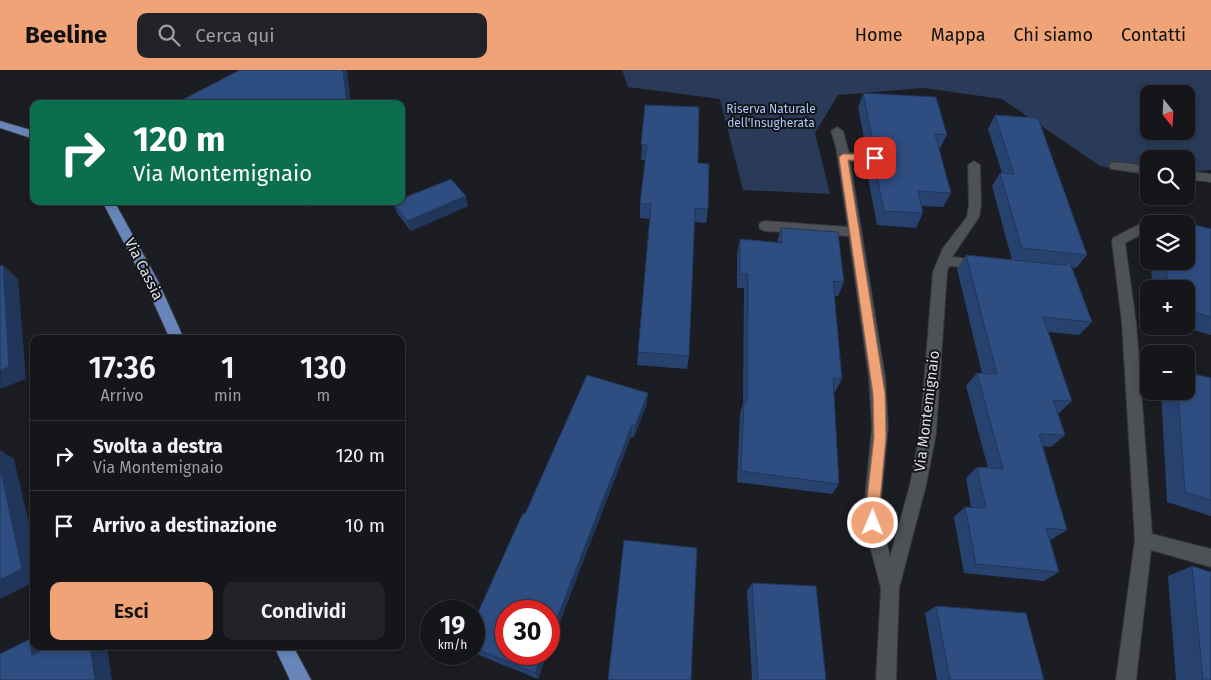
<!DOCTYPE html>
<html lang="it">
<head>
<meta charset="utf-8">
<style>
  :root { --surface:#14161a; --page:#212327; --text:#f1f3f6; --muted:#9d9fa2; --line:#333539; --accent:#efa377 }
  body { margin:0; font-family:"Fira Sans",sans-serif; background:var(--page); color:var(--text); height:100vh; display:flex; flex-direction:column; font-size:19px; white-space:nowrap }
  * { box-sizing:border-box; margin:0 }
  p { font-size:16px; color:var(--muted) }
  .icon { flex:none; width:28px; height:28px; fill:none; stroke:currentColor; stroke-width:2; stroke-linecap:round; stroke-linejoin:round }
  .map { position:relative; flex:1; overflow:hidden }
  .sheet { position:absolute; left:30px; top:265px; width:375px; height:315px; display:flex; flex-direction:column; background:var(--surface); border-radius:10px; box-shadow:0 2px 8px #0003,0 0 0 1px var(--line) }
  .sheet>* { flex:none }
  .guide { position:absolute; left:30px; top:30px; width:375px; height:105px; border-radius:10px; box-shadow:0 2px 8px #0003,0 0 0 1px var(--line); background:#0b6e4f; color:#fff; overflow:hidden }
  .needle { width:32px; rotate:162deg }
  .controls { position:absolute; left:1140px; top:15px; display:grid; gap:10px }
  .controls a { display:grid; place-items:center; width:55px; height:55px; border-radius:10px; background:var(--surface); box-shadow:0 2px 8px #0003,0 0 0 1px var(--line); font-size:25px }
  .speed { position:absolute; left:420px; top:530px; display:flex; gap:10px; font-size:25px; font-weight:700; text-align:center }
  .speed>* { display:grid; place-content:center; width:65px; height:65px; border-radius:50%; background:var(--surface); box-shadow:0 2px 8px #0003,0 0 0 1px var(--line); line-height:1 }
  .speed small { font-size:12px; font-weight:400 }
  .speed .limit { border:8px solid #d22; background:#fff; color:#111 }
  .pin { position:absolute; display:grid; place-items:center; width:42px; height:42px; color:#fff; margin:-21px; border-radius:10px; box-shadow:0 2px 8px #0006 }
  .me { position:absolute; width:55px; margin:-28px; rotate:1deg; stroke-linejoin:round; filter:drop-shadow(0 0 4px #0008) }
  .turn { display:flex; align-items:center; gap:18px; height:105px; padding:0 20px; font-size:22px }
  .turn .icon { width:65px; height:65px; stroke-width:2.5 }
  .turn b { display:block; font-size:35px; line-height:42px }
  .eta { display:flex; justify-content:space-evenly; align-items:center; height:85px; text-align:center }
  .eta b { font-size:30px; font-weight:600; line-height:35px }
  .button { display:flex; gap:10px; margin-top:auto; padding:10px 20px }
  .button a { flex:1; height:58px; border-radius:10px; background:var(--accent); color:#111; font-size:20px; font-weight:600; line-height:58px; text-align:center }
  .button a+a { background:var(--page); color:var(--text) }
  ul { padding:0; list-style:none }
  li { display:flex; align-items:center; gap:15px; height:70px; padding:0 20px; border-top:1px solid var(--line) }
  li div { flex:1 }
  li b { display:block; font-size:19px }
  li em { font-style:normal }
  header { display:flex; align-items:center; gap:30px; box-sizing:border-box; height:70px; padding:0 25px; background:var(--accent); color:#111 }
  header strong { font-size:24px }
  nav { display:flex; gap:28px; margin-inline-start:auto; font-size:18px }
  .search { width:350px; height:45px; background:var(--page); display:flex; align-items:center; gap:12px; box-sizing:border-box; padding:0 18px; border-radius:10px; color:var(--muted); font-size:19px }
  .map>svg:first-child { display:block }
  .green { fill:#293b59; fill-rule:evenodd }
  .lines { fill:none; stroke-linecap:round; stroke-linejoin:round }
  .minor-casing { stroke:#35373a; stroke-width:2 }
  .major-casing { stroke:#35373a; stroke-width:2 }
  .minor { fill:#4e5156; fill-rule:evenodd }
  .major { fill:#6886ba; fill-rule:evenodd }
  .wall { fill:#28426f }
  .shaded-wall { fill:#20365a }
  .building { fill:#2e4d81; stroke:#20365a }
  .route { fill:#efa377; stroke:#9b6a4d }
  .labels { text-anchor:middle; dominant-baseline:central; stroke-width:4; stroke-linejoin:round; paint-order:stroke }
  .far-park-label { font-size:12px; fill:#abc8f8; stroke:#121418 }
  .street-label { font-size:15px; fill:#dddfe2; stroke:#121418 }
</style>
</head>
<body>
<header>
<strong>Beeline</strong>
<div class="search"><svg class="icon" aria-label="search" viewBox="0 0 24 24"><circle cx="10" cy="10" r="6"/><path d="M15 15l6 6"/></svg>Cerca qui</div>
<nav><a>Home</a><a>Mappa</a><a>Chi siamo</a><a>Contatti</a></nav>
</header>
<div class="map">
<svg width="1211" height="610" viewBox="0 0 1211 610">
  <rect width="100%" height="100%" fill="#1b1d22"/>
  <!-- green -->
  <path class="green" d="M622 0H1211V100L1186 103V89H1149V106L1100 96 1002 29 924 18 838 25 815 63 830 124 743 120 720 29 628 17ZM1149 24H1186V61H1149Z"/>
  <g class="lines">
    <defs>
      <g id="minor">
        <polygon points="837,57 843,61 849,83 875,84 881,88 875,92 850,91 885,307 888,357 881,430 882,453 890,487 910,415 920,363 933,202 943,178 967,147 969,135 968,95 974,91 980,95 981,135 979,147 952,187 986,191 988,194 986,197 981,199 949,196 947,202 936,363 926,415 899,518 896,610 876,610 881,518 864,453 865,430 872,357 869,307 849,166 765,161 760,159 759,156 760,153 765,151 848,157 836,77 831,61"/>
        <polygon points="1115,92 1149,96 1149,104 1111,99 1109,96 1111,93"/>
        <polygon points="1186,101 1211,104 1211,112 1186,109"/>
        <polygon points="1142,153 1150,154 1149,163 1144,163 1125,173 1136,253 1152,464 1211,479 1211,497 1151,480 1136,610 1116,610 1135,470 1122,253 1112,171 1113,168"/>
      </g>
      <g id="major">
        <polygon points="0,51 34,61 34,69 0,58"/>
        <polygon points="102,131 114,131 158,211 184,269 170,269 144,211"/>
        <polygon points="274,576 293,576 311,610 290,610"/>
      </g>
    </defs>
    <!-- minor casing -->
    <use href="#minor" class="minor-casing"/>
    <!-- major casing -->
    <use href="#major" class="major-casing"/>
    <!-- minor -->
    <use href="#minor" class="minor"/>
    <!-- major -->
    <use href="#major" class="major"/>
  </g>
  <!-- wall -->
  <g class="wall">
    <polygon points="863,23 947,65 939,80 951,123 943,137 921,136 923,143 916,158 877,155 866,97 872,83 874,82 867,82 858,38"/>
    <polygon points="645,35 698,93 708,139 706,153 695,152 689,286 687,299 637,295 650,149 640,148 640,134 645,90 641,90"/>
    <polygon points="995,45 1087,185 1076,198 1072,197 1092,252 1079,265 1048,262 1072,331 1059,343 1058,343 1065,365 1051,377 1043,376 1067,460 1052,469 1050,469 1059,502 1044,511 964,503 954,447 965,437 971,437 966,408 977,397 988,398 966,316 977,303 982,303 957,199 966,185 1012,190 992,116 1000,103 1002,103 988,59"/>
    <polygon points="302,131 325,131 309,137"/>
    <polygon points="393,133 468,136 411,161 397,143"/>
    <polygon points="1164,147 1211,159 1211,265 1179,256 1186,256 1186,219 1152,219 1151,191 1186,191 1186,154 1158,154"/>
    <polygon points="781,158 844,212 838,226 834,226 842,309 835,322 834,322 839,414 832,424 737,412 740,344 743,333 744,218 737,218 737,184 740,169 777,172"/>
    <polygon points="1211,308 1211,446 1167,432 1161,321 1186,321"/>
    <polygon points="648,323 646,336 634,367 631,367 549,580 549,541 506,584 547,584 538,609 474,583 474,551 525,444"/>
    <polygon points="1192,496 1211,610 1176,610 1168,506"/>
    <polygon points="752,513 826,610 752,610 747,521"/>
    <polygon points="936,536 1044,610 937,610 925,543"/>
  </g>
  <!-- shaded-wall -->
  <g class="shaded-wall">
    <polygon points="343,0 347,0 351,34 347,34"/>
    <polygon points="466,126 468,136 411,161 407,151"/>
    <polygon points="307,131 325,131 309,137"/>
    <polygon points="3,195 18,209 26,309 0,319"/>
    <polygon points="648,323 646,336 634,367 635,356"/>
    <polygon points="632,355 631,367 549,580 549,569"/>
    <polygon points="0,380 14,389 34,475 34,512 0,529"/>
    <polygon points="30,569 34,570 34,576 51,576 32,585"/>
    <polygon points="90,576 107,576 112,610 95,610"/>
    <polygon points="543,584 547,584 538,609 535,603"/>
  </g>
  <!-- building -->
  <g class="building">
    <polygon points="240,0 343,0 347,34 174,34"/>
    <polygon points="863,23 936,27 947,65 935,64 951,123 918,121 923,143 884,141 872,83 876,83 875,79 882,79 889,73 882,68 872,67"/>
    <polygon points="645,35 699,37 698,93 709,94 708,139 695,138 689,286 638,282 651,134 640,134 647,75 641,75"/>
    <polygon points="995,45 1038,48 1087,185 1022,178 1000,103 1014,104"/>
    <polygon points="451,109 466,126 407,151 393,133 397,131 401,131 401,129"/>
    <polygon points="1164,147 1211,159 1211,247 1186,240 1186,219 1168,219 1166,191 1186,191 1186,154 1163,154 1163,150"/>
    <polygon points="781,158 838,162 844,212 833,211 842,309 833,308 839,414 741,401 744,332 747,332 748,204 740,204 740,169 782,173"/>
    <polygon points="966,185 1061,195 1067,194 1069,190 1092,252 1043,247 1072,331 1053,330 1065,365 1039,364 1067,460 1046,458 1059,502 976,494 965,437 986,438 977,397 1003,399 977,303 997,304"/>
    <polygon points="3,195 9,297 0,300 0,196"/>
    <polygon points="1186,302 1211,308 1211,430 1185,422 1178,321 1186,321"/>
    <polygon points="587,305 648,323 635,356 632,355 549,569 549,541 506,541 506,584 543,584 535,603 474,578 474,551 523,443 525,444"/>
    <polygon points="0,397 22,499 0,510"/>
    <polygon points="624,470 697,478 691,610 608,610"/>
    <polygon points="1192,496 1211,502 1211,610 1203,610"/>
    <polygon points="752,513 816,516 826,610 758,610"/>
    <polygon points="936,536 1026,543 1044,610 950,610"/>
    <polygon points="30,569 32,585 50,576 90,576 95,610 0,610 0,584"/>
  </g>
  <!-- route -->
  <polygon class="route" points="843,84 875,85 880,88 875,91 848,90 885,324 886,367 880,430 880,453 878,458 873,460 869,458 867,453 867,430 874,367 873,324 839,87"/>
  <g class="labels">
    <!-- far-park labels -->
    <g class="far-park-label">
      <text x="771" y="39">Riserva Naturale<tspan x="771" dy="14">dell'Insugherata</tspan></text>
    </g>
    <!-- street labels -->
    <g class="street-label">
      <text transform="translate(144 199) rotate(63)">Via Cassia</text>
      <text transform="translate(927 341) rotate(-83)">Via Montemignaio</text>
    </g>
  </g>
</svg>
<div class="controls">
<a><svg class="needle" viewBox="-14 -14 28 28"><path d="M0-13l5 13h-10z" fill="#e53935"/><path d="M0 13l5-13h-10z" fill="#9d9fa2"/></svg></a>
<a><svg class="icon" aria-label="search" viewBox="0 0 24 24"><circle cx="10" cy="10" r="6"/><path d="M15 15l6 6"/></svg></a>
<a><svg class="icon" aria-label="layers" viewBox="0 0 24 24"><path d="M12 4l9 5-9 5-9-5zM3 14l9 5 9-5"/></svg></a>
<a>+</a>
<a>−</a>
</div>
<div class="speed"><div>19<small>km/h</small></div><div class="limit">30</div></div>
<div class="pin" style="left:875px;top:88px;background:#d93025"><svg class="icon" aria-label="arrive" viewBox="0 0 24 24"><path d="M6 21V4h12l-3 4 3 4H6"/></svg></div>
<svg class="me" style="left:873px;top:453px" viewBox="-20 -20 40 40"><circle r="17" fill="#efa377" stroke="#fff" stroke-width="3"/><path d="M0-11L8 9 0 5-8 9z" fill="#fff"/></svg>
<div class="guide">
<div class="turn"><svg class="icon" aria-label="right" viewBox="0 0 24 24"><path d="M7 20v-9h11M14 6l5 5-5 5"/></svg><div><b>120 m</b>Via Montemignaio</div></div>
</div>
<section class="sheet">
<div class="eta">
<div><b>17:36</b><p>Arrivo</p></div>
<div><b>1</b><p>min</p></div>
<div><b>130</b><p>m</p></div>
</div>
<ul>
<li><svg class="icon" aria-label="right" viewBox="0 0 24 24"><path d="M7 20v-9h11M14 6l5 5-5 5"/></svg><div><b>Svolta a destra</b><p>Via Montemignaio</p></div><em>120 m</em></li>
<li><svg class="icon" aria-label="arrive" viewBox="0 0 24 24"><path d="M6 21V4h12l-3 4 3 4H6"/></svg><div><b>Arrivo a destinazione</b></div><em>10 m</em></li>
</ul>
<div class="button"><a>Esci</a><a>Condividi</a></div>
</section>
</div>
</body>
</html>
